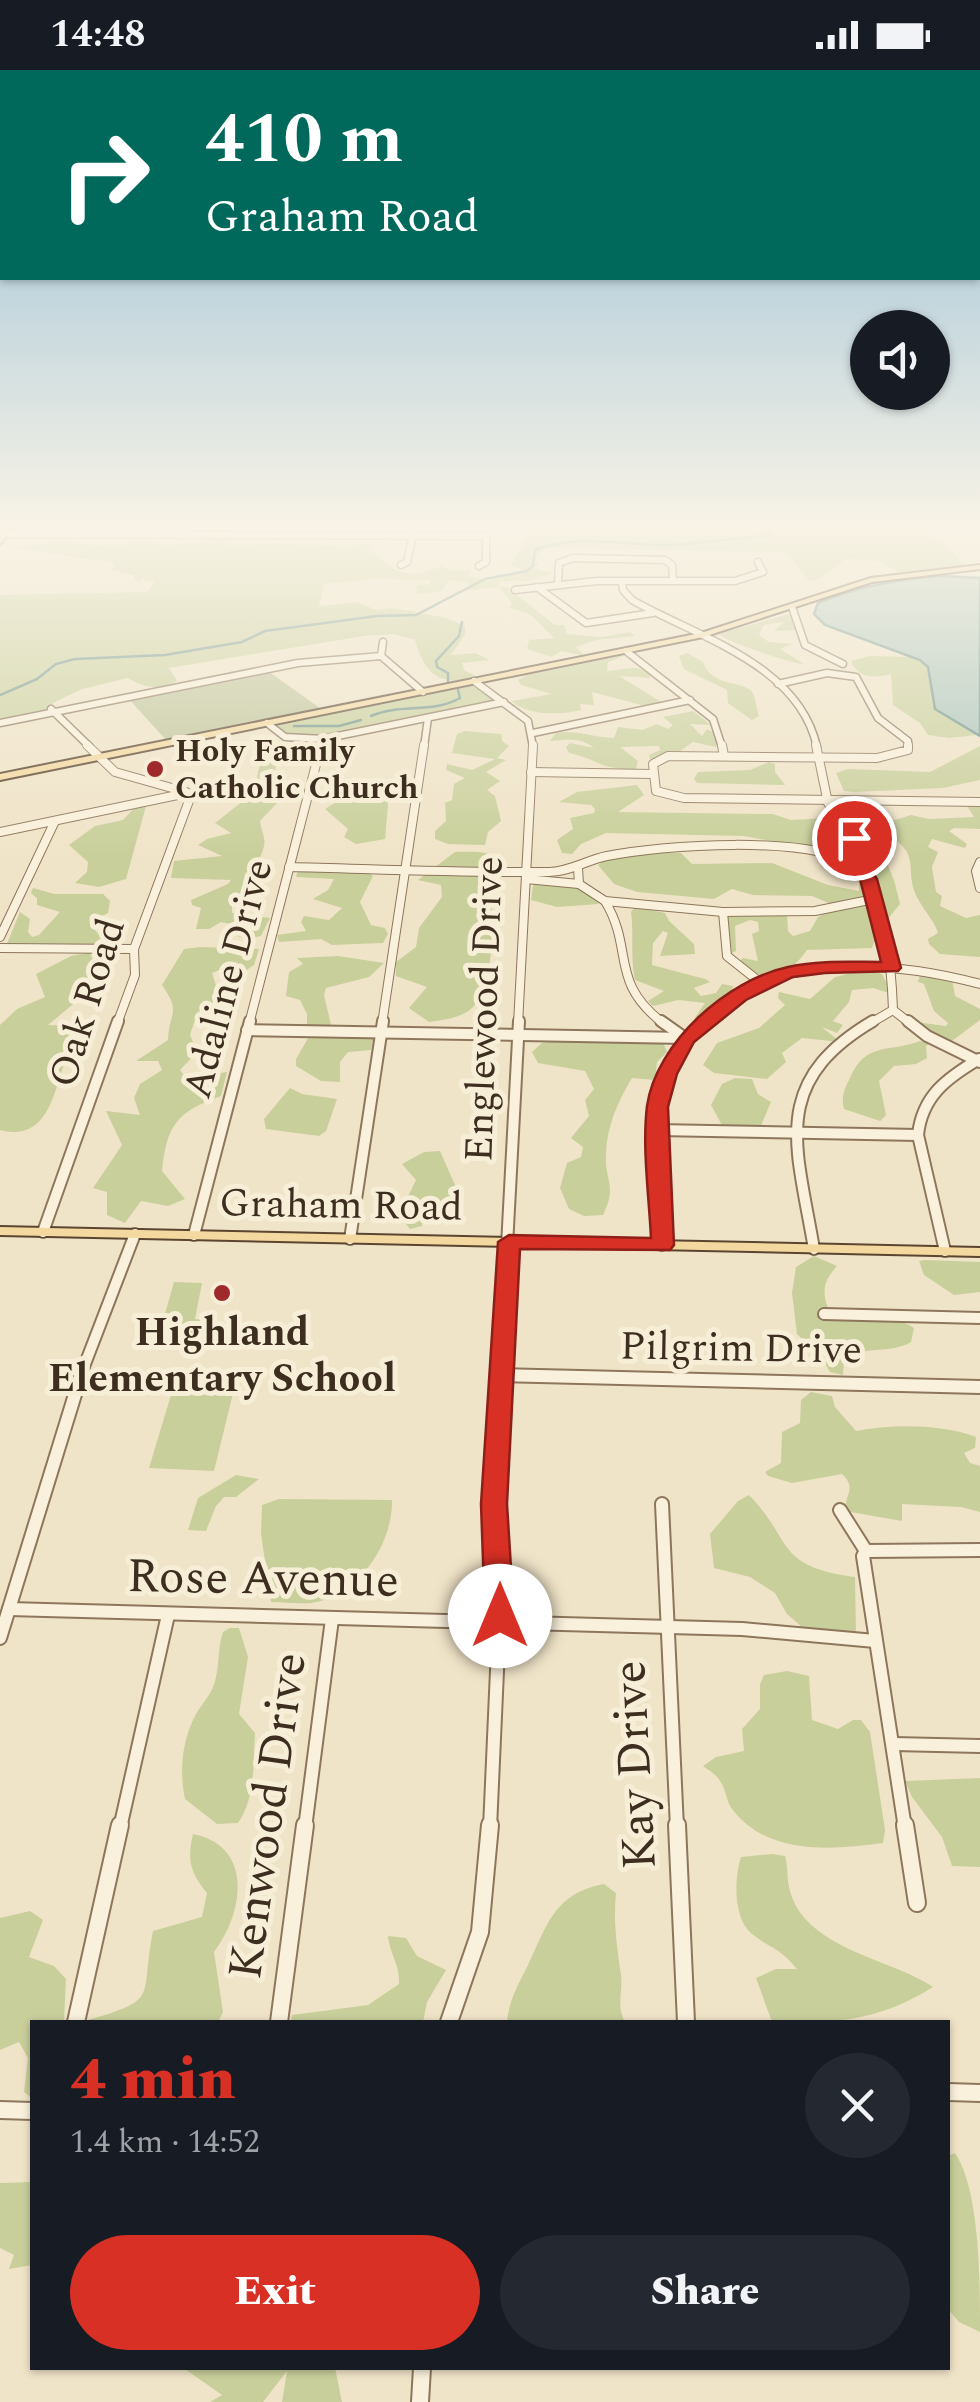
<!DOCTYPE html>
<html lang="en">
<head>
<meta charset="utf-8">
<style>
  :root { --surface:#171b24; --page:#242831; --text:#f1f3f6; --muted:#9ea1a6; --accent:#d93025 }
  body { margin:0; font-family:Spectral,serif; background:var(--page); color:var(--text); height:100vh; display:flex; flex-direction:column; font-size:38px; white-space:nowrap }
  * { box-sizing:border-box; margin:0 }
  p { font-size:32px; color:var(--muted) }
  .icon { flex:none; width:55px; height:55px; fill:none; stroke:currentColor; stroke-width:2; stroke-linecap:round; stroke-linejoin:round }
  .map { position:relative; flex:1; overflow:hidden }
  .details { position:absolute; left:30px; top:1950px; width:920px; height:350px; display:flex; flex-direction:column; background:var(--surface); border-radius:0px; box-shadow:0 2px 8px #0004 }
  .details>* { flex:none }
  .hud { position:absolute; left:0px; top:0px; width:980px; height:210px; box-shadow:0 2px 8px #0004; background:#00695c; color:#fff; overflow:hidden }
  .buttons { position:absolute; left:850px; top:240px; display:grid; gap:20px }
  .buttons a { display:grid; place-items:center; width:100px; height:100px; border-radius:50%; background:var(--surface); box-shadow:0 2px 8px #0004; font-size:50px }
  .pin { position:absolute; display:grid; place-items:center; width:85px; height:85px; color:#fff; margin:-42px; border:5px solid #fff; border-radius:50%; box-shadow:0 2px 10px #0007 }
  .me { position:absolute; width:110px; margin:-55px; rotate:0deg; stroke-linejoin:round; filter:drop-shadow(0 0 8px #0008) }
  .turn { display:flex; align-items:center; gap:35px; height:210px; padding:0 40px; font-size:45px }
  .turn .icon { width:130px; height:130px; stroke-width:2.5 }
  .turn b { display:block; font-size:70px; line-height:85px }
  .round { display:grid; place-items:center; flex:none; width:105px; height:105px; border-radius:52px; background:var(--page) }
  .head { display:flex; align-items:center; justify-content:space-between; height:170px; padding:0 40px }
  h1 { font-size:60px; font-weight:800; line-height:75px; color:var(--accent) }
  .cta { display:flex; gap:20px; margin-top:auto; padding:20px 40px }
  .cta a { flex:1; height:115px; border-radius:60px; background:var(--accent); color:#fff; font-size:40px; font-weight:800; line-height:115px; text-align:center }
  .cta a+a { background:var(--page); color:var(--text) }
  .status { display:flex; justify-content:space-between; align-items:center; height:70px; padding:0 50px; background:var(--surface); direction:ltr }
  .status svg { height:28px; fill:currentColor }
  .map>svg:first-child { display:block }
  .green { fill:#c9cf9b }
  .cemetery { fill:#bfc49a }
  .water { fill:#a9c4bc; stroke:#6f938a; stroke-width:2.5 }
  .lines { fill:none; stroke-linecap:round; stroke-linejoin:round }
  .stream { stroke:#6f938a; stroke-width:2.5 }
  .minor-far4-casing { stroke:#8d765c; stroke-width:9 }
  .minor-far3-casing { stroke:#8d765c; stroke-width:10 }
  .minor-far2-casing { stroke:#8d765c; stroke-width:14 }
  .minor-far1-casing { stroke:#8d765c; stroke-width:16 }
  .minor-casing { stroke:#8d765c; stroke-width:20 }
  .major-casing { stroke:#5b4430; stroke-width:4 }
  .minor-far4 { stroke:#faf1dc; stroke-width:6 }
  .minor-far3 { stroke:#faf1dc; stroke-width:8 }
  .minor-far2 { stroke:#faf1dc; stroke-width:10 }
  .minor-far1 { stroke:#faf1dc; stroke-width:12 }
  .minor { stroke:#faf1dc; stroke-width:16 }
  .major { fill:#f3d9a0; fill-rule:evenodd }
  .route { fill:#d93025; stroke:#8d1f18; stroke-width:2.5 }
  .poi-dot { fill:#9e2a2b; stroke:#f7eed8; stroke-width:4 }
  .labels { text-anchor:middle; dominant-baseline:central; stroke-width:10; stroke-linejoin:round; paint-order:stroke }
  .far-poi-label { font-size:32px; font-weight:bold; fill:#3d2e20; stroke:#f7eed8; text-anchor:start }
  .street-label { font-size:40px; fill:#3d2e20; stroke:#f7eed8 }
  .poi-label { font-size:40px; font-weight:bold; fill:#3d2e20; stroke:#f7eed8 }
  .near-street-label { font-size:48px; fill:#3d2e20; stroke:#f7eed8 }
</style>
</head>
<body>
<div class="status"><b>14:48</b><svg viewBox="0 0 49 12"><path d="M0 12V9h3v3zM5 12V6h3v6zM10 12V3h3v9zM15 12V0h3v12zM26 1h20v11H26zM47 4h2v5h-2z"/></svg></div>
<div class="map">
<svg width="980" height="2332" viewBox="0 0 980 2332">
  <rect width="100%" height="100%" fill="#f0e4c8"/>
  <!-- green -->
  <g class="green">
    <path d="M533 459H914L945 475 964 495 900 503 880 491 846 489 817 510 809 511 786 482 546 478 536 487 539 495 533 498 555 504C542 505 535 511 524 511 514 511 508 510 498 513L500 517H507L555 555H564L567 564 601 567 630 562 635 566 597 570 576 577 585 586 561 581 552 587 527 579 529 570 554 568 531 545 509 537 512 533 499 517 462 521 469 515 467 512 450 510 441 521 416 524 417 515 430 514 431 510 374 509 324 514 319 536 357 532 376 540 394 538 446 548 465 556V565L451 585 475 583 490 590 462 593 464 600 480 608C442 615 426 609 415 570L394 564 364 566 169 598 177 611C160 621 144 618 128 608L82 619 53 633 51 639 0 652V525L147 522 156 510 145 511 144 506 141 511H133L135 505 111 500 116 495 109 492 14 478 58 471 112 477 139 470 163 475 205 472 213 466 238 467 228 476 271 473 348 477 369 471 374 476 369 479C395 501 406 512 441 496L452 501 471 500 469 506 489 511 524 500 511 495 528 466 535 463Z"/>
    <path d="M789 544 798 560 774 561 784 552 764 555 759 565 769 572 793 574 780 579 804 594C792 594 726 571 718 564Z"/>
    <path d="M687 583 703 592C712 618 743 610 752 622 755 625 757 641 759 646L752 650 728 633 727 620 684 599 679 586Z"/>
    <path d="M627 585 608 592 607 601C624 600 637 593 651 605L649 608 619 606 663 633 645 636 592 622 594 635 580 634 581 640C562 645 526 646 512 631L552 624 521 615 518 610 527 605Z"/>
    <path d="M870 586 911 587 928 596 935 639 977 665 949 668 928 665 920 653 893 635 891 604C875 608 858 609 851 591Z"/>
    <polygon points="471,615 497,630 324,667 287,666 275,655"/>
    <path d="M693 641 711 655 690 654 702 666 707 659 717 664 716 677 693 672 676 684 650 689 649 685 660 680 659 676 620 677 638 691 636 699C599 700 601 690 569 683L566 677 570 673 594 678C580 667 566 670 550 671L556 663C577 659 593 668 614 668L618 657 642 660 657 654 668 659 673 655 663 647Z"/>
    <polygon points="464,661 501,664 502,671 509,676 497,688 506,690 486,702 500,711 487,720 495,726 501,751 488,762 485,775 448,774 435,769 435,761 446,751 445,733 452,730 454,714 465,708 446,700 447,694 472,700 495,689 452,683 457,664"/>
    <path d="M289 671 314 672 313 686 289 689 276 695 272 718 277 733 260 751C261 760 266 768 264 776 261 789 243 826 232 833V843L270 848 261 866 246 869 234 865 249 858 221 852 209 859H196L201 838 192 835 191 830 228 814 231 810 171 808 174 791 222 786 198 775 207 769 231 763 215 753 253 723 262 686 294 683 301 677Z"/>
    <polygon points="980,676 980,710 943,718 854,722 844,721 836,703 848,699 930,702"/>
    <polygon points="769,692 775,694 775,702 785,715 697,713 694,709 698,702 750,700"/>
    <polygon points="371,710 384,710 388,735 385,769 356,774 344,767 348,759 325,739"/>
    <path d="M637 715 644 725 618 742 773 744 791 750 847 747 895 750 911 745 929 749 974 747 967 736H980V759L954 758 949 761 967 774 965 778 932 769 928 777 938 782 932 797 936 822 942 826 940 836 966 848 980 845V887L940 884 929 874 928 869 938 863C934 850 924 841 918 829 902 799 925 785 884 763L876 768 894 810 900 834 878 861 872 878 807 880C787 909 765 914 737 893L743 888 758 891 752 864 759 861 758 852 750 850 735 856 736 881 732 883 727 847 787 845 788 861 793 866 810 861 818 847 838 837 812 826 753 825 732 819 714 829 637 822 614 814 598 795C617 778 657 784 681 783L692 794 772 793 828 815 859 821V812L799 776 744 766 606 763 581 774 572 784 562 783 557 770 573 759 570 748 594 743 595 739 591 735 559 732 577 722Z"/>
    <polygon points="146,736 126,809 99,817 75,813 87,802 88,792 69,775 95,756 123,750 135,737"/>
    <path d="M455 782C477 782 498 779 508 802L479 805C483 815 489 825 491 835 496 858 490 919 474 936 463 948 444 950 429 952L409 938 427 917 396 906V892L416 877 419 858 442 827 441 815 418 810Z"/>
    <polygon points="298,800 367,802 373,806 360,832 371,855 385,858 388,864 383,873 332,875 321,869 279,872 277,865 306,861 301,852 304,846 329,850 342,838 313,829 328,820 334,809 296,807"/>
    <polygon points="534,810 576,816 598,829 598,834 557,837 531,830"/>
    <polygon points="33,818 54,824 103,824 110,831 108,843 92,851 93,858 109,875 6,876 20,842 30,849 28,862 32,867 39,865 60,842 37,835 37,828 31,823"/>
    <path d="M635 837 665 843 669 851 694 874 695 884 660 886 668 863 663 861 653 873 652 895 705 909 710 912 694 918 701 926 716 923 722 914 733 916 731 924 694 949 705 933 678 930 653 936 648 931 664 921 635 910C630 887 634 863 631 842Z"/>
    <path d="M201 877 259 879 254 895 245 901 226 897 212 903 220 928 197 943 190 965 197 982 180 1000 186 1008 227 1002 221 1026C177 1042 167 1054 162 1101L185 1129 168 1136 141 1131 125 1153 107 1145V1122L93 1118 122 1075 106 1041 140 1045 134 1028 140 1014 162 1000 158 991H136L168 970C169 941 182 944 162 915L184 879Z"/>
    <path d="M90 882 98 906 95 916 48 955 71 956 77 963C55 995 59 1076 0 1060V955L17 939 45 927 36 904 71 886Z"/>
    <polygon points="338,886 384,893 369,907 326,918 324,925 332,959 307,960 307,944 300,930 286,926 289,902 303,894 297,888"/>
    <polygon points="864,900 882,904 892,924 873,918 852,920 849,932 833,951 843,955 837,963 822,957 840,972 802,968 782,983 786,992 767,1009 714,1003 703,995 717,973 759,958 785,935 778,928 779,922 810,929 835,907"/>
    <polygon points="920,905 952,909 955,926 980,939 980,950 952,971 937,969 916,952 946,956 948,953 934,941 924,914 918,912"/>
    <polygon points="310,965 374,966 371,980 348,982 340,992 340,1012 321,1011 296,996 296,989"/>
    <path d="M564 970 663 972 667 982 657 992 655 1010 632 1008C618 1031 607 1056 606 1083 604 1111 618 1115 603 1145L584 1146 569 1139 560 1118 567 1093 581 1087 583 1077 571 1068 589 1046 585 1030 594 1019 585 1001 538 993 532 982 542 973Z"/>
    <path d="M920 971 929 974 926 976 927 988 916 994 894 996 879 1011 886 1045 880 1051 844 1039C841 1026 844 1020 850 1008 866 971 888 983 920 971Z"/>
    <polygon points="735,1008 752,1009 758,1024 771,1032 760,1058 724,1059 711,1035 722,1014"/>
    <polygon points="290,1018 302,1024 337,1029 326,1061 319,1066 266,1059 264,1049"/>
    <polygon points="440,1081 455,1115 451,1133 423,1144 422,1156 410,1159 399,1145 416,1110 402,1094 424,1082"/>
    <path d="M814 1186 837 1196C821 1214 822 1224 831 1246 857 1252 892 1242 914 1258L911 1272C890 1285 863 1274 844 1290L843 1305 830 1302 822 1288 797 1264 792 1223 796 1197Z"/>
    <polygon points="925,1190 980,1192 980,1222 954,1225 924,1205 919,1191"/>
    <polygon points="174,1212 202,1213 195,1249 204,1250 198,1281 155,1279"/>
    <polygon points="177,1305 237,1307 214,1401 149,1398"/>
    <path d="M811 1322 832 1326 835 1337 856 1361C893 1354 941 1354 976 1367L975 1378 964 1383 970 1393 980 1396V1442L961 1437 902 1434V1451L845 1441C845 1424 857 1418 842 1404L792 1413 768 1406 765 1402 781 1393 782 1362 800 1353 801 1330Z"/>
    <polygon points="236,1405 259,1409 236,1427 224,1427 216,1436 206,1461 188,1460 198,1428"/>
    <path d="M749 1425C794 1471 774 1496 855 1507L856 1563 803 1558 787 1544 775 1523 750 1507 714 1498 710 1464 738 1431Z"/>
    <path d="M279 1429 392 1430C393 1475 357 1527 311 1533 298 1534 284 1532 271 1532L261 1464 262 1435Z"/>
    <path d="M230 1558H239L248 1587 239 1644 255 1663C253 1694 256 1727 238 1753L217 1754 185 1729C179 1701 182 1670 196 1644 201 1635 209 1627 213 1617 220 1601 217 1579 223 1562Z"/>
    <path d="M787 1601 809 1606 812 1650 838 1659 853 1650H861L870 1662 885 1760 883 1773C831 1780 768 1786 732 1739 726 1731 726 1719 720 1711 717 1705 708 1700 703 1696L716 1687 744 1681 742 1659 760 1639V1614L764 1605Z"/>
    <polygon points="980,1708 980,1797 952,1796 942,1767 912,1727 905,1711"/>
    <path d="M193 1764C254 1776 244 1843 214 1882L223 1942 218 1952H82C162 1928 139 1933 153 1861L202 1847 207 1823C190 1802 187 1790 193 1764Z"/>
    <path d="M772 1784 785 1786C788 1796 787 1807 789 1817 802 1879 891 1888 933 1917 877 1952 836 1953 772 1952L756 1908 776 1899H797C778 1876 772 1880 752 1864 733 1849 734 1808 741 1787Z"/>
    <path d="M604 1814 616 1823C613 1852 617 1876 621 1905 623 1923 616 1935 625 1952H507C509 1930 518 1915 528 1895 547 1856 554 1823 604 1814Z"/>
    <polygon points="30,1841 43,1850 29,1887 54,1896 66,1909 64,1952 32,1952 32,2028 24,2022 28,1988 19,1972 0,1980 0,1848"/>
    <path d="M388 1866 406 1868 417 1886 446 1900 427 1932 423 1952H291L292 1945 368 1935 399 1914C400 1894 390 1885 388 1866Z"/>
    <path d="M955 2083C980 2120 980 2212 980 2262L959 2252 948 2239V2086Z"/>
    <polygon points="32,2112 32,2195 9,2199 14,2185 0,2178 0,2113"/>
    <polygon points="165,2298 335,2298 342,2332 282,2332 287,2301 263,2332 210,2332 222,2325 185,2299"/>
  </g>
  <!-- cemetery -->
  <polygon class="cemetery" points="268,601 321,639 166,670 127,627"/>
  <!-- water -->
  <path class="water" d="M942 506 980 508V666L935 639 928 597 920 590 825 555 814 544 818 533C858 516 899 509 942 506Z"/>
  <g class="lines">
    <!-- stream -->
    <g class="stream">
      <polyline points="448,612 448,603 437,597 436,591 459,566 462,552"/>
      <path d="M0 625 37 609 56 594 75 589 165 585 242 572 265 561 377 546 416 545 485 509 527 501 533 496 535 480C580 463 622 476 668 475 703 474 736 466 771 466L767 459"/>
      <path d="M371 646C400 633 432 644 460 628L458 620"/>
      <polyline points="294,656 339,656 361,650"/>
    </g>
    <defs>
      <g id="minor-far4">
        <polyline points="0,464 486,466 486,492 479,496"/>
        <polyline points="401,495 407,492 414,460"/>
        <path d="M622 511 623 520 632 530C697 567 799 594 817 677"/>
        <polyline points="558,514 559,493 573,488 665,490 672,495 673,511"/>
        <polyline points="537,517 586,553 653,543"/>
        <polyline points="515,520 597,511 735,511 763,502 758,492"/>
        <polyline points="792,537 805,575 843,594"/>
        <polyline points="383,572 381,586 423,622"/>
        <polyline points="626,581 713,649 722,677"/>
        <polyline points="474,611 528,651 533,677"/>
        <polyline points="778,614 827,603 856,607 878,648 908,671 908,677"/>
        <polyline points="51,639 90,677"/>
        <polyline points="0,653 298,593 381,586"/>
        <polyline points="267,653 285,667 323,669 504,632"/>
        <polyline points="533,663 690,630"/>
        <polyline points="321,677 323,669"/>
        <polyline points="424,677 428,648"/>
      </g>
      <g id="minor-far3">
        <polyline points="87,675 115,702 186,722"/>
        <polyline points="722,675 724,686"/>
        <polyline points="816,675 828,733 861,781 862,788 857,793"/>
        <polyline points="908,675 908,680 877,688 668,686 653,694 656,721 684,728 980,732"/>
        <polyline points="531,702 653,704"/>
        <polyline points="0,762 187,723"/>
        <polyline points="980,792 976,801 980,818"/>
        <path d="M289 797C375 799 462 803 549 802 569 802 587 790 607 786 659 775 813 764 855 796 885 818 892 905 893 940L911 954"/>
        <polyline points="578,798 579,814 605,831 723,842 815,841 874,829"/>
        <polyline points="526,809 579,814"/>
        <path d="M605 831C635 881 608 911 664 954"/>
        <polyline points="723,842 727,886 761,913"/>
        <polyline points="0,867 55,751"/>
        <polyline points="0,878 134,879"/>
        <polyline points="117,954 135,905 134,879 190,728 187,723"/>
        <polyline points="249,954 321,675"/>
        <polyline points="382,954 424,675"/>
        <polyline points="518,954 533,675"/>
        <path d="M701 954C767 880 895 891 980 914"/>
        <polyline points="869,954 893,940"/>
      </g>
      <g id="minor-far2">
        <polyline points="661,951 685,968"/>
        <polyline points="908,951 927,966 980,992"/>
        <polyline points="247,960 685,968"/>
        <polyline points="657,1060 918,1065"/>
        <polyline points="43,1162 118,951"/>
        <polyline points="194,1165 250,951"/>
        <polyline points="350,1169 383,951"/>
        <path d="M662 1175C659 1087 638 1024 703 951"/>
        <path d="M814 1179C797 1077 768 1013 873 951"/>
        <path d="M945 1181 918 1065C922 1026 947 1008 979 989"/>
        <polyline points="824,1244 980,1248"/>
        <polyline points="501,1305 584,1307"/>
        <polyline points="80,1307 135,1164"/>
        <polyline points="500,1307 519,951"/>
      </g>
      <g id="minor-far1">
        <polyline points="501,1305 980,1317"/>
        <polyline points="662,1434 677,1758"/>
        <polyline points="840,1440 866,1481 863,1486 905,1758"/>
        <polyline points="866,1481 980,1480"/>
        <polyline points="9,1539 742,1559 875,1571"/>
        <polyline points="0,1568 81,1305"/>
        <polyline points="894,1674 980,1676"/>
        <polyline points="120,1758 168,1545"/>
        <polyline points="305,1758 332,1549"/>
        <polyline points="490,1758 501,1511 494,1434 501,1305"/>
      </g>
      <g id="minor">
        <polyline points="677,1755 686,1952"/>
        <polyline points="905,1755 917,1833"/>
        <polyline points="76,1952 120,1755"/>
        <polyline points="279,1952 305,1755"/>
        <polyline points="449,1952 480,1862 490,1755"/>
        <polyline points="948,2022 980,2023"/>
        <polyline points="0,2040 32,2041"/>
        <polyline points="420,2332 422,2298"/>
      </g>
      <g id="major">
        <polygon points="5,459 12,459 0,474 0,467"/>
        <polygon points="980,495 980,499 872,512 703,567 0,710 0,704 701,563 871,508"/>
        <polygon points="0,1157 980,1178 980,1186 0,1165"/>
      </g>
    </defs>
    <!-- minor-far4 casing -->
    <use href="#minor-far4" class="minor-far4-casing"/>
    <!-- minor-far3 casing -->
    <use href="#minor-far3" class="minor-far3-casing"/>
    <!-- minor-far2 casing -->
    <use href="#minor-far2" class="minor-far2-casing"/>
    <!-- minor-far1 casing -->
    <use href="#minor-far1" class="minor-far1-casing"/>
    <!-- minor casing -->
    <use href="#minor" class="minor-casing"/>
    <!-- major casing -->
    <use href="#major" class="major-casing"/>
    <!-- minor-far4 -->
    <use href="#minor-far4" class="minor-far4"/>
    <!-- minor-far3 -->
    <use href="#minor-far3" class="minor-far3"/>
    <!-- minor-far2 -->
    <use href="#minor-far2" class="minor-far2"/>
    <!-- minor-far1 -->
    <use href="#minor-far1" class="minor-far1"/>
    <!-- minor -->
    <use href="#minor" class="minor"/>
    <!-- major -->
    <use href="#major" class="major"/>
  </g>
  <!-- sky -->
  <linearGradient id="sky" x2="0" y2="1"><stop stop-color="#8fbad6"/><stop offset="0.58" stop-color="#f8f3e6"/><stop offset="1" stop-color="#f8f3e6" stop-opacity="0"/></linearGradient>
  <rect width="980" height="786" fill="url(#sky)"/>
  <!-- route -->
  <path class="route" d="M854 763 860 764 871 786 866 793 877 809 901 898 898 901 825 903 793 907 746 930 694 972 677 1004 668 1037 674 1175 670 1180 520 1179 507 1434 514 1546 510 1554 500 1557 490 1554 485 1546 481 1434 498 1172 509 1165 651 1168C649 1126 642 1078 647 1036 656 973 727 910 788 897 819 890 850 892 881 892L860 809 848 793 854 785 846 768Z"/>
  <!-- markers -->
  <g class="poi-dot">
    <circle cx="155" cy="699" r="10"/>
    <circle cx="222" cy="1223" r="10"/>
  </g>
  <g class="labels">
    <!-- far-poi labels -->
    <g class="far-poi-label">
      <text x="175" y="681">Holy Family<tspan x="175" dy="37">Catholic Church</tspan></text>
    </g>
    <!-- street labels -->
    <g class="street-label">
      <text transform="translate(229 909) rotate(-75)">Adaline Drive</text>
      <text transform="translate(88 933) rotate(-73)">Oak Road</text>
      <text transform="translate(485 939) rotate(-88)">Englewood Drive</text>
      <text transform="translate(341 1136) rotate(1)">Graham Road</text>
      <text transform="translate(741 1279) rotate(1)">Pilgrim Drive</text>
    </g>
    <!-- poi labels -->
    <g class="poi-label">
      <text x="222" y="1263">Highland<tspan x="222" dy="46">Elementary School</tspan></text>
    </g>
    <!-- near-street labels -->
    <g class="near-street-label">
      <text transform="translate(263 1509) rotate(1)">Rose Avenue</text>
      <text transform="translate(635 1695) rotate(-93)">Kay Drive</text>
      <text transform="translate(268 1746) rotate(-82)">Kenwood Drive</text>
    </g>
  </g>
</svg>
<div class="buttons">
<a><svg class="icon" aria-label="sound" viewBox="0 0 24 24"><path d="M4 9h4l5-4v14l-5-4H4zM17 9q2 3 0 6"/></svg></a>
</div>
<div class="pin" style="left:854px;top:768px;background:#d93025"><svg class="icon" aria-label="arrive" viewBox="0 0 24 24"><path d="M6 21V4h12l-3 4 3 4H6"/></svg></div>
<svg class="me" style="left:500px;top:1546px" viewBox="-20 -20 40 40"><circle r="19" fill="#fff"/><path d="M0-13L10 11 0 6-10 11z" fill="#d93025"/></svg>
<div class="hud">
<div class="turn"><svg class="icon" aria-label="right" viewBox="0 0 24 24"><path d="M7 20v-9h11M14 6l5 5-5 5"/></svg><div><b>410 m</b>Graham Road</div></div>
</div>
<section class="details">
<div class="head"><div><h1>4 min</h1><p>1.4 km · 14:52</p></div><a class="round"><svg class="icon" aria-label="close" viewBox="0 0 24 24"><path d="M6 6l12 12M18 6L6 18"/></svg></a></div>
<div class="cta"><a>Exit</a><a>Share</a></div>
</section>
</div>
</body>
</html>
